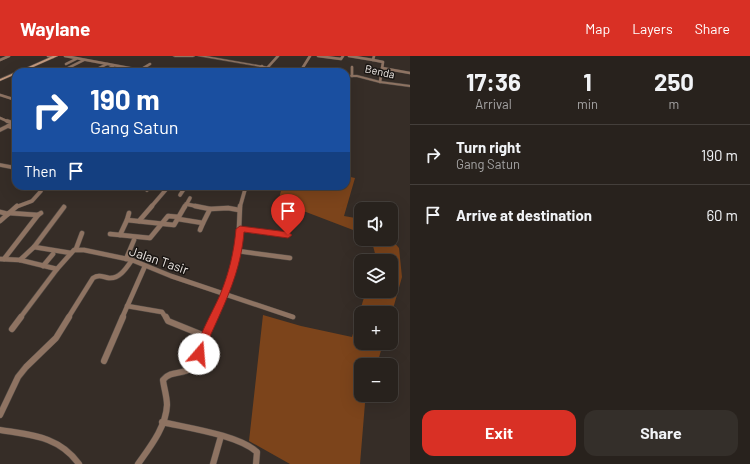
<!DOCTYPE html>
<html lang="en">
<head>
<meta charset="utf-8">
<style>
  :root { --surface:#28221d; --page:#342f2a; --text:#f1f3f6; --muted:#a5a4a4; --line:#443f3b; --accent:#d93025 }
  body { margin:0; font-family:Barlow,sans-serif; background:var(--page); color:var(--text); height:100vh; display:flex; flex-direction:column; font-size:15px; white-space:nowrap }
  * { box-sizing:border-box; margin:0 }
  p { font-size:13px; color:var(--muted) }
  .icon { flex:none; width:22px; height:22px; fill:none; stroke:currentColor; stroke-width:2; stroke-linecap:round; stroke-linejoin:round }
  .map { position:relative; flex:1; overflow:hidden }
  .details { display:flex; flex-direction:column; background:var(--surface); width:340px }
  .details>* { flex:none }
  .hud { position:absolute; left:12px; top:12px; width:338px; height:122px; border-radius:12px; box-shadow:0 4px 16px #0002,0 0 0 1px var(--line); background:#1a4fa0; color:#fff; overflow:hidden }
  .fabs { position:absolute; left:354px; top:146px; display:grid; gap:8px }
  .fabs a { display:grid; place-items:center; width:44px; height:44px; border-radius:8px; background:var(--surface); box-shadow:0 4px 16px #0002,0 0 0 1px var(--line); font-size:20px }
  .pin { position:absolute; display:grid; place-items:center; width:34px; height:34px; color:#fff; margin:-41px -17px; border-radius:50% 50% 50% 0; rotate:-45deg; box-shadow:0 0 4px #0007 }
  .pin .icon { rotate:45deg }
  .me { position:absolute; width:44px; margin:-22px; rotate:18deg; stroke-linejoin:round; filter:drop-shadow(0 0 3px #0008) }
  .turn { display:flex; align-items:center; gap:14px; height:84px; padding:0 12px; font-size:18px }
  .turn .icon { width:52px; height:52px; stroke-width:2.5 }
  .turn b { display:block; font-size:28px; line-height:34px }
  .then { display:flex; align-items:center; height:38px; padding:0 12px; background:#0003; gap:8px; font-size:15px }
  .eta { display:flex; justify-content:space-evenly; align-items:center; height:68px; text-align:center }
  .eta b { font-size:24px; font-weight:700; line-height:28px }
  .button { display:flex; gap:8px; margin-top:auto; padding:8px 12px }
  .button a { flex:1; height:46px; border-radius:12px; background:var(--accent); color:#fff; font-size:16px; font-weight:700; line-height:46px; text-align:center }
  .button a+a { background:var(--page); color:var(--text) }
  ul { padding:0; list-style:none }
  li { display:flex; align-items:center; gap:12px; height:60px; padding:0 12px; border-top:1px solid var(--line) }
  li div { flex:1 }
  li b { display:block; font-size:15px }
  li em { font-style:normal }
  header { display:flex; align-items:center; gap:24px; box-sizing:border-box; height:56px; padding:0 20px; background:var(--accent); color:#fff }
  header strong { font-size:19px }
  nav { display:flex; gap:22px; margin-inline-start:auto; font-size:14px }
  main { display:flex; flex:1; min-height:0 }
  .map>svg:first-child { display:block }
  .forest { fill:#7c441b }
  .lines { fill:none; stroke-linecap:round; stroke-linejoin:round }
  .minor-far3-casing { stroke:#534b45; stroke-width:3 }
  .minor-far2-casing { stroke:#534b45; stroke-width:4.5 }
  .minor-far1-casing { stroke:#534b45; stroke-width:5.5 }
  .minor-casing { stroke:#534b45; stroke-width:7 }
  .tertiary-casing { stroke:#534b45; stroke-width:1 }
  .secondary-casing { stroke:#534b45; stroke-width:1 }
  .minor-far3 { stroke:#8e7362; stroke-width:2.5 }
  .minor-far2 { stroke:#8e7362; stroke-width:3.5 }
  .minor-far1 { stroke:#8e7362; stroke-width:4.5 }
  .minor { stroke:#8e7362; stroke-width:6 }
  .tertiary { fill:#8e7362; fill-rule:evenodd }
  .secondary { fill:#c4997e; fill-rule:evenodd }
  .route { fill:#d93025; stroke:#8d1f18 }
  .labels { text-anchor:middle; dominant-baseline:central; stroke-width:3; stroke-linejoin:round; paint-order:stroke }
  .far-street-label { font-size:11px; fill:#eee8e4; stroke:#1a1613 }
  .street-label { font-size:13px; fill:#eee8e4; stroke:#1a1613 }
</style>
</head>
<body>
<header>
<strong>Waylane</strong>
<nav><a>Map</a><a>Layers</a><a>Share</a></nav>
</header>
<main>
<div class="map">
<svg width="410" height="408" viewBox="0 0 410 408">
  <rect width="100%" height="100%" fill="#362d27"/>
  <!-- forest -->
  <g class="forest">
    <polygon points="346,120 355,122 344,160 361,163 361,177 306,156 276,152 281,135 255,130 346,130"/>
    <polygon points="368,183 391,183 399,192 402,221 391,260 391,257 361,257 361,287 383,287 377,309 361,309 361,339 368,339 365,347 360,408 290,408 249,385 263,259 301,270 352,281 366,235 391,235 391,205 377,205 372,186"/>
  </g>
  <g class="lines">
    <defs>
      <g id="minor-far3">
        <polyline points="48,0 53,1"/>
        <polyline points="65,0 140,14 150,8"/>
        <polyline points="318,0 341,3 343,0"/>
        <polyline points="349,0 373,4 374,0"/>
        <polyline points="0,4 9,0"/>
        <polyline points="373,4 383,6 380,26"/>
        <polyline points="66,8 76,3"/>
        <polyline points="268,11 278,0"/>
        <polyline points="352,11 352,20"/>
        <polyline points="382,12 410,17"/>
        <polyline points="60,16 84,4"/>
        <polyline points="91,16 107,8"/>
        <polyline points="102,16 113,10"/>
        <polyline points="255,16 262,10"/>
        <polyline points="300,16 310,0"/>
        <polyline points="0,39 16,44"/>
        <polyline points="0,62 9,66"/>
      </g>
      <g id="minor-far2">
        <polyline points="7,65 13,67"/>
        <polyline points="8,70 16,73"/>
        <polyline points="0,74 16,66"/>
        <polyline points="0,109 16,112"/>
        <polyline points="228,130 245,132"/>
        <polyline points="147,134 150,130"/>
        <polyline points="180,139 186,130"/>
        <polyline points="186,148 200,151"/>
        <polyline points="16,151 32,145 41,135"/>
        <polyline points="151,151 169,130"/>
        <polyline points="185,151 190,142"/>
        <polyline points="240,151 246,130"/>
      </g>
      <g id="minor-far1">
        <polyline points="195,150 210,153"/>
        <polyline points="0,156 8,158 0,165"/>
        <polyline points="9,157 38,159 41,157"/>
        <polyline points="8,158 17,150"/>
        <polyline points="178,163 203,167 210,153 228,152 239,154"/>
        <polyline points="127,164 129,157"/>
        <polyline points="139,165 152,150"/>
        <polyline points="240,173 288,179"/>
        <polyline points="200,174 203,167"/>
        <polyline points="110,178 150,182 168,160 179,161"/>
        <polyline points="120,179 127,164 174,169 185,150"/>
        <polyline points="34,191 71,197"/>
        <polyline points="76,193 82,177"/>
        <polyline points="238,195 290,202"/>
        <polyline points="0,203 20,204 57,213 74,194 84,194 132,204 171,220 293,261"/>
        <polyline points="4,203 38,159"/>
        <polyline points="126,203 134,184"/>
        <polyline points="20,204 34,191 64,151"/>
        <polyline points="43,210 53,198"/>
        <polyline points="127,250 162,256 166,262"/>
        <polyline points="20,262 57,213"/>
        <path d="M68 262 93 222C99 218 103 221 109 222 120 223 127 211 132 204"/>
        <polyline points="122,262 145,210"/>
        <polyline points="213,262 225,238 238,195 240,150"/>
      </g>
      <g id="minor">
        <polyline points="166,261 168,265 205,280"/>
        <polyline points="12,273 21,261"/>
        <polyline points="104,305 123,261"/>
        <polyline points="0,359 18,321 26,311 56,282 69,261"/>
        <path d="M162 366C188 372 238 379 257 396L256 408"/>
        <path d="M0 374C31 379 59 380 79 408"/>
        <path d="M138 408C150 391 166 371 167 349 167 341 164 332 163 324 171 314 183 319 191 312 197 307 209 272 214 261"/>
        <polyline points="213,408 221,380"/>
      </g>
      <g id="tertiary">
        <polygon points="173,0 195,0 193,1 175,1"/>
        <polygon points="198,0 206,0 298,16 290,16"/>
        <polygon points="346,19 357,19 380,25 410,29 410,31 380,27 357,21 346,21"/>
      </g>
      <g id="secondary">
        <polygon points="53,0 58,0 22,16 17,16"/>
        <polygon points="16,16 16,18 0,25 0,23"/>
      </g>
    </defs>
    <!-- minor-far3 casing -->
    <use href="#minor-far3" class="minor-far3-casing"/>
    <!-- minor-far2 casing -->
    <use href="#minor-far2" class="minor-far2-casing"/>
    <!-- minor-far1 casing -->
    <use href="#minor-far1" class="minor-far1-casing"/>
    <!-- minor casing -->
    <use href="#minor" class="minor-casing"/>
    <!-- tertiary casing -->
    <use href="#tertiary" class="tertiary-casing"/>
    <!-- secondary casing -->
    <use href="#secondary" class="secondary-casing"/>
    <!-- minor-far3 -->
    <use href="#minor-far3" class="minor-far3"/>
    <!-- minor-far2 -->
    <use href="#minor-far2" class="minor-far2"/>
    <!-- minor-far1 -->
    <use href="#minor-far1" class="minor-far1"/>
    <!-- minor -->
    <use href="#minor" class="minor"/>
    <!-- tertiary -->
    <use href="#tertiary" class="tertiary"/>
    <!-- secondary -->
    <use href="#secondary" class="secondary"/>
  </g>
  <!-- route -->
  <path class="route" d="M240 170 288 176 292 179 288 182 244 176C241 214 226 245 211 278 208 286 207 294 203 302L199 303 195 302 194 298C200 277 211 259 220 239 229 217 234 196 236 173Z"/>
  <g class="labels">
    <!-- far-street labels -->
    <g class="far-street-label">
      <text transform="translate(380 15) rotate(12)">Benda</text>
    </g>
    <!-- street labels -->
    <g class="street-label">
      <text transform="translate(159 204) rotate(19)">Jalan Tasir</text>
    </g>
  </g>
</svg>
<div class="fabs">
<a><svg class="icon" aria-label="sound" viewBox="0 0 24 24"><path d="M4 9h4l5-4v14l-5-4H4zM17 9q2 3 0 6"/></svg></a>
<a><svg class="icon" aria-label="layers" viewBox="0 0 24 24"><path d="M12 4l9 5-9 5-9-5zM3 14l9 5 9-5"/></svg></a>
<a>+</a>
<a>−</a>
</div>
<div class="pin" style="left:288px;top:179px;background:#d93025"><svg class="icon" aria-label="arrive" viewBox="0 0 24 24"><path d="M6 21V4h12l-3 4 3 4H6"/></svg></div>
<svg class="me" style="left:199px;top:298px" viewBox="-20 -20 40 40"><circle r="19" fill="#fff"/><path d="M0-13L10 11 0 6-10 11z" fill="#d93025"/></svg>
<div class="hud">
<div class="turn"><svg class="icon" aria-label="right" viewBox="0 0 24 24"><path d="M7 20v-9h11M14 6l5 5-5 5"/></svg><div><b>190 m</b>Gang Satun</div></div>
<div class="then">Then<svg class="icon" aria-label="arrive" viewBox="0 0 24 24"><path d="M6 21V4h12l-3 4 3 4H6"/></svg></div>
</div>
</div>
<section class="details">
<div class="eta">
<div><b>17:36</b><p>Arrival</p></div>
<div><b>1</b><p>min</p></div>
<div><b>250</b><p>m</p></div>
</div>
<ul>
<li><svg class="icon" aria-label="right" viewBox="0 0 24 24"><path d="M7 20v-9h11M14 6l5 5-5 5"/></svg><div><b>Turn right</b><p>Gang Satun</p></div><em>190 m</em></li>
<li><svg class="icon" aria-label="arrive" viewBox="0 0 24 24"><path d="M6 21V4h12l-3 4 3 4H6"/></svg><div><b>Arrive at destination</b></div><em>60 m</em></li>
</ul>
<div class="button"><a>Exit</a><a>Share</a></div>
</section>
</main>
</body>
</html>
